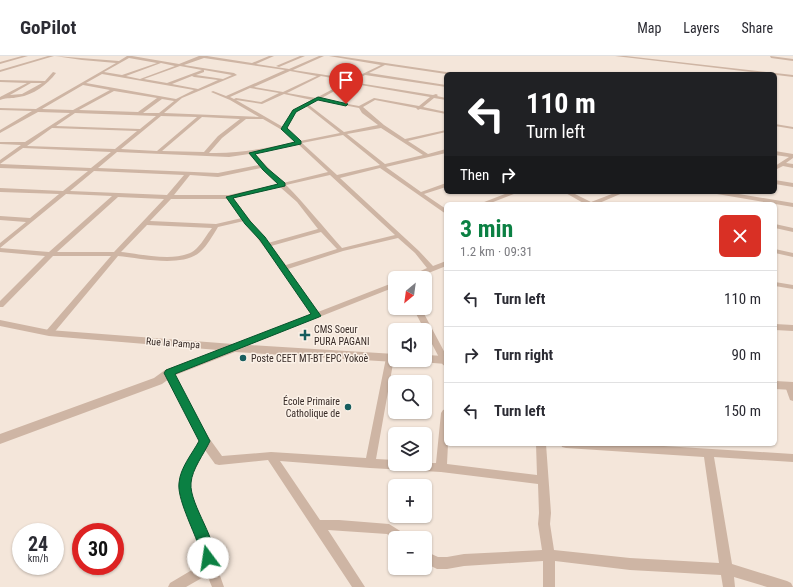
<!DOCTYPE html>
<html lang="en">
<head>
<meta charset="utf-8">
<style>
  :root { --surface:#fff; --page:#f2f2f3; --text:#2b2b33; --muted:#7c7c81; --line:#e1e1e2; --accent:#0b8043 }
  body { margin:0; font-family:"Roboto Condensed",sans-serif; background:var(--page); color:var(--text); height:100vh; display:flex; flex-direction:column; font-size:15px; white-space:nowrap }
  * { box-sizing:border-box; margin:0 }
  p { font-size:13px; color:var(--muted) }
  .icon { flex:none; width:22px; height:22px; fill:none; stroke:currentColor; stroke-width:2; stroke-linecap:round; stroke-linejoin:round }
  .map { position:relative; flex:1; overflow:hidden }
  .drawer { position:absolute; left:444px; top:146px; width:333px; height:244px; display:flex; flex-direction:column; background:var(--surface); border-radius:6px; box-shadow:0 1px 3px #0004 }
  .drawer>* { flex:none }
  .hud { position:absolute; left:444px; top:16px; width:333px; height:122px; border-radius:6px; box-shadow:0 1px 3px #0004; background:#202124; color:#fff; overflow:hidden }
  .needle { width:26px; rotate:209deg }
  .buttons { position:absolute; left:388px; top:215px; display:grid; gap:8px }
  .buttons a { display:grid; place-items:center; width:44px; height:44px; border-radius:6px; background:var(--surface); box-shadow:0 1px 3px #0004; font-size:20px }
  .speed { position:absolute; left:12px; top:467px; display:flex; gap:8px; font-size:20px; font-weight:700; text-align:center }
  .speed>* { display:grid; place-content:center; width:52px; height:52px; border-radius:50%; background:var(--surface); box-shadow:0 1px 3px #0004; line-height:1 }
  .speed small { font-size:10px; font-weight:400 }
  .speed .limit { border:6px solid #d22; background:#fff; color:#111 }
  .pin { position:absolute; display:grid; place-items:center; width:34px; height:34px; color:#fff; margin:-41px -17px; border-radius:50% 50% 50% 0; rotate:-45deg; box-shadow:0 0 4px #0007 }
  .pin .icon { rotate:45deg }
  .me { position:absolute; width:44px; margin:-22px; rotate:346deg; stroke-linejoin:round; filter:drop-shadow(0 0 3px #0008) }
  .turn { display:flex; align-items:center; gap:14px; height:84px; padding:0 16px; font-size:18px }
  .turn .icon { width:52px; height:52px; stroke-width:2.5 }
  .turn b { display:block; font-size:28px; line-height:34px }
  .then { display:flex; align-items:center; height:38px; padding:0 16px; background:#0003; gap:8px; font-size:15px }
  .round { display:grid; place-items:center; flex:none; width:42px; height:42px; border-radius:6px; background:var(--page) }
  .overview { display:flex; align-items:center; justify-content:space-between; height:68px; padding:0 16px }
  h1 { font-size:24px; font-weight:700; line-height:30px; color:var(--accent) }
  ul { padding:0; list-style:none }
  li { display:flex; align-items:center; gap:12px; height:56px; padding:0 16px; border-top:1px solid var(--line) }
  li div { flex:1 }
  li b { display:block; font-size:15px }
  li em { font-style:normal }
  header { display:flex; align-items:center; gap:24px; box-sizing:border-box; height:56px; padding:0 20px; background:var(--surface); border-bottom:1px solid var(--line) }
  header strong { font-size:19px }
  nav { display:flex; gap:22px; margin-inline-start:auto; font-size:14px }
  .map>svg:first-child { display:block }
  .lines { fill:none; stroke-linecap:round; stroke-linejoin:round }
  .minor { fill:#ceb5a4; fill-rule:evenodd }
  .tertiary { fill:#ceb5a4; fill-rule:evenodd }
  .route { fill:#0b8043; stroke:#07532c }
  .poi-dot { fill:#175d5e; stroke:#fbf1e7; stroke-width:1.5 }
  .labels { text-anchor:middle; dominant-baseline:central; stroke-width:3; stroke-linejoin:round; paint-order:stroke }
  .poi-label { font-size:10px; fill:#382b27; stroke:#fbf1e7; text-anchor:start }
  .street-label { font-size:10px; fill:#382b27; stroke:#fbf1e7 }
</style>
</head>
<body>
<header>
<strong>GoPilot</strong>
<nav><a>Map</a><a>Layers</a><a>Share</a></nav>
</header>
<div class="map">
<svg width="793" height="531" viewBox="0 0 793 531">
  <rect width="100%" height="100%" fill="#f4e6da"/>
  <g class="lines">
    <!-- minor -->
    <g class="minor">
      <polygon points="22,0 28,0 0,8 0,6"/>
      <polygon points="48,0 54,0 0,16 0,14"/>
      <path d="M55 0 119 5 127 0H132L179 8 199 0H207L252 7 269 0H274L256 8 289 13 319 0H324L293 14 352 23 381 9 329 0H338L453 17 446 18 385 9 369 17 446 29V31L365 19 352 26 433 39 436 38 438 39 437 40 446 42V44L434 42 423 51 446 56V58L420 53 418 54 416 52 375 44 363 51 384 69 405 83 446 74V76L408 85 428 98 446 93V97L386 111 421 136 446 127V131L424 138 446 153V158L380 112 340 122 419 195 433 210 446 205V210L416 222H406L427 212 415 197 398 182 343 195 288 213 318 256 395 226V231L233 295 230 294 229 292 230 290 311 258 281 213 244 165 218 171C213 179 207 190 200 196 182 212 140 202 118 200L52 279H46L45 277 46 275 111 200H53L3 251H0V245L45 200 0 196V187L26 166 0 164V160L30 162 59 138 0 136V132L63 135 88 115 0 112V108L91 112 111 96 23 92 0 108V104L21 89 0 88V86H25L70 57 38 56 0 77V74L32 55 0 54V52L36 53 116 7 82 4ZM129 2 157 7 122 19 104 16ZM204 2 285 14 226 40 213 35 211 36 230 44 259 61 164 57 182 42 237 19 234 17 184 9ZM161 7 175 10 140 23 126 20ZM180 10 202 14 167 27 144 23ZM204 14 232 19 223 23 196 19 204 16ZM290 15 317 20 283 36 254 31ZM102 18 194 34 176 43 86 27ZM192 20 194 21 218 24 198 33 172 28ZM321 20 348 25 316 42 287 37ZM349 27 430 41 419 50 374 42 359 50 320 43ZM83 29 110 34 73 54 42 53ZM250 32 279 37 261 46 236 42 234 43 230 41ZM114 35 157 42 138 56 79 54ZM284 38 312 44 292 54 283 71 236 44 262 48ZM162 43 174 45 159 57H143ZM317 44 359 52 362 57 378 69 344 76 309 49ZM306 50 340 77 300 85 286 73 296 56ZM75 57 156 60 140 73 56 70ZM161 60 197 61 157 95 121 93ZM202 61 240 63 218 80 204 96 162 95ZM246 63H263L282 74 295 86C265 92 240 98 209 97L222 82ZM52 72 137 75 115 93 27 90ZM381 72 423 99 385 108 347 78ZM343 79 380 109 337 119 302 87ZM298 88 328 116 283 127 254 97ZM117 96 229 101 249 98 259 109 218 117 98 112ZM261 112 278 128 229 139H174L190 119 218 121ZM94 115 184 119 167 139 70 135ZM330 119 395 179 342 192C323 171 306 149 286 129ZM280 131 297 146 318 173 268 187 233 142ZM66 138 112 140 49 196 0 192ZM118 141 164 143 114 196H57ZM171 143H227L242 162 216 168 150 165ZM147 169 212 172C207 178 203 186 197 192 182 208 141 198 121 196ZM321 176 337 193 286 209 271 190Z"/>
      <polygon points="300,0 305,0 279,11 276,10"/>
      <polygon points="615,0 626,0 793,19 793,21"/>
      <polygon points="770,0 793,3 793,5 771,2"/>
      <path d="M53 16 56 17C47 29 33 39 19 41 10 43 9 41 0 44V41L27 27 0 26V24L45 25ZM31 27H42L22 38 10 39Z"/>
      <polygon points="775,68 793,71 793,73 775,70"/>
      <polygon points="775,95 793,98 793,102 786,107 793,108 793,112 783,110 775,114 775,110 789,101 775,99"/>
      <polygon points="775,124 793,127 793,131 775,128"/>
      <polygon points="510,136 519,136 488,148 479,148"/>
      <polygon points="564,136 571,136 591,146 617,136 625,136 597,148 585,148"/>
      <polygon points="714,136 727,136 793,147 793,151 717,138"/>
      <polygon points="775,168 793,172 793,176 775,172"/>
      <polygon points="775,193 793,197 793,201 775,197"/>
      <polygon points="775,226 793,229 793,233 775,230"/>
      <polygon points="413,252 421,252 446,299 446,310 443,309 442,307"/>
      <polygon points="775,268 793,269 793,275 775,274"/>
      <polygon points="390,299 393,300 394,302 376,403 395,404 395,408 436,407 441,357 443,354 446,353 446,388 448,388 447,408 537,419 536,388 546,388 551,457 550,468 554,494 630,502 719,507 704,401 566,392 562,391 561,388 632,388 793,398 793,406 714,401 732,508 787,525 791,527 793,531 767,531 734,521 735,531 723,531 721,519 630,514 555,505 555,531 543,531 543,505 464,510 447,513 437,513 425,507 425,495 438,501 447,501 464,498 542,494 538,468 539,457 538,428 441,416 370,412 280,405 320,464 339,464 389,468 405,478 407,482 395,482 395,484 387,478 328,474 365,531 352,531 268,404 219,409 215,408 205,394 192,419 189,428 193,441 212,490 215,509 218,514 224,531 212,531 207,519 186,531 168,531 170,527 202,508 200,490 181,441 179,428 183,415 200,385 165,317 166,315 172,315 209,382 222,400 271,396 366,402 386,302 387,300"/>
      <polygon points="790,327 793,328 793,345 790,344 785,330 787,328"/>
    </g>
    <!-- tertiary -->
    <g class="tertiary">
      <polygon points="0,264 49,274 233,288 395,298 395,304 399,304 395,306 235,296 173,320 162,328 0,388 0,378 154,322 165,314 218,294 49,280 0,270"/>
      <polygon points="425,299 446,300 446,308 421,306 420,304 425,304"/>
      <polygon points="775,325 793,326 793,334 775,333"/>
    </g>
  </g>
  <!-- route -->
  <path class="route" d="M318 41 348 48 346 50 318 44 296 56 287 72 301 85V88L255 98 267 112 285 127V130L233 142 250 165 265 181 321 260 319 261 175 318 210 385C204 398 192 413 191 427 189 449 221 488 213 506L208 508 203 506C200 500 200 494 198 488 193 473 177 442 179 427 180 412 192 398 199 385L164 317 166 314 311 258 260 184 245 168 226 141 278 128 263 114 249 97 295 86 281 73 293 54Z"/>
  <!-- markers -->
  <g class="poi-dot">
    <path d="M303 273h4v4h4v4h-4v4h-4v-4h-4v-4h4z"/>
    <circle cx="243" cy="302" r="4"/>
    <circle cx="348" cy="351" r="4"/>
  </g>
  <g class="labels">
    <!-- poi labels -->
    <g class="poi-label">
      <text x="314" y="273">CMS Soeur<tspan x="314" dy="12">PURA PAGANI</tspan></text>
      <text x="251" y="302">Poste CEET MT-BT EPC Yokoè</text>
      <text x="340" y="345" text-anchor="end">École Primaire<tspan x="340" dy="12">Catholique de</tspan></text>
    </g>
    <!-- street labels -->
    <g class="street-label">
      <text transform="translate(173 287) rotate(4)">Rue la Pampa</text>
    </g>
  </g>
</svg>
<div class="buttons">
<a><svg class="needle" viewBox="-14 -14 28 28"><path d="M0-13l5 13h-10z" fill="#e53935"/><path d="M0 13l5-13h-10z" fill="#7c7c81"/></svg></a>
<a><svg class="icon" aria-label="sound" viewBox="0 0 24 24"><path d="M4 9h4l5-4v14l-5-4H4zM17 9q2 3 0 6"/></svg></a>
<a><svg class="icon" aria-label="search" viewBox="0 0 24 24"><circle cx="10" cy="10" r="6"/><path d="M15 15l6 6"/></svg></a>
<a><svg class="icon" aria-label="layers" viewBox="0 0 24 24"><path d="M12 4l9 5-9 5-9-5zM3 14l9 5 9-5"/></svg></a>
<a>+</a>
<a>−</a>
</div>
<div class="speed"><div>24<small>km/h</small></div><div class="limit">30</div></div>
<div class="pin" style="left:346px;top:48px;background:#d93025"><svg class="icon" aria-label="arrive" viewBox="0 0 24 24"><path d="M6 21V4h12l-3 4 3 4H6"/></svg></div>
<svg class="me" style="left:208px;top:502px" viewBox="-20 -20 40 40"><circle r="19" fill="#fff"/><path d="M0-13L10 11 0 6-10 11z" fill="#0b8043"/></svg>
<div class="hud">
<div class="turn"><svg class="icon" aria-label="left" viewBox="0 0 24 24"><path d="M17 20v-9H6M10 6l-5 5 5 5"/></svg><div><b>110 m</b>Turn left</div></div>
<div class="then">Then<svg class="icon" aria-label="right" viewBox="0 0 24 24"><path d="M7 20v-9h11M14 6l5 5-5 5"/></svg></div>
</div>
<section class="drawer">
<div class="overview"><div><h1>3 min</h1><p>1.2 km · 09:31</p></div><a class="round" style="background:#d93025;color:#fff"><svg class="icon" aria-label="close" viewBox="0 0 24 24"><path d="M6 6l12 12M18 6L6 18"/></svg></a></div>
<ul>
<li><svg class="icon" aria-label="left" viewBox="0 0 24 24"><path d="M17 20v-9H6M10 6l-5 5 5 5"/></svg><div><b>Turn left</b></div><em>110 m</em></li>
<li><svg class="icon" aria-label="right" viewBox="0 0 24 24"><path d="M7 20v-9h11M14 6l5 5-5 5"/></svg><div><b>Turn right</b></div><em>90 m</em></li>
<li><svg class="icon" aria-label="left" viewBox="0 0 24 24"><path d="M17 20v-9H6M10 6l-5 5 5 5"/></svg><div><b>Turn left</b></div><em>150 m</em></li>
</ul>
</section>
</div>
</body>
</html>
